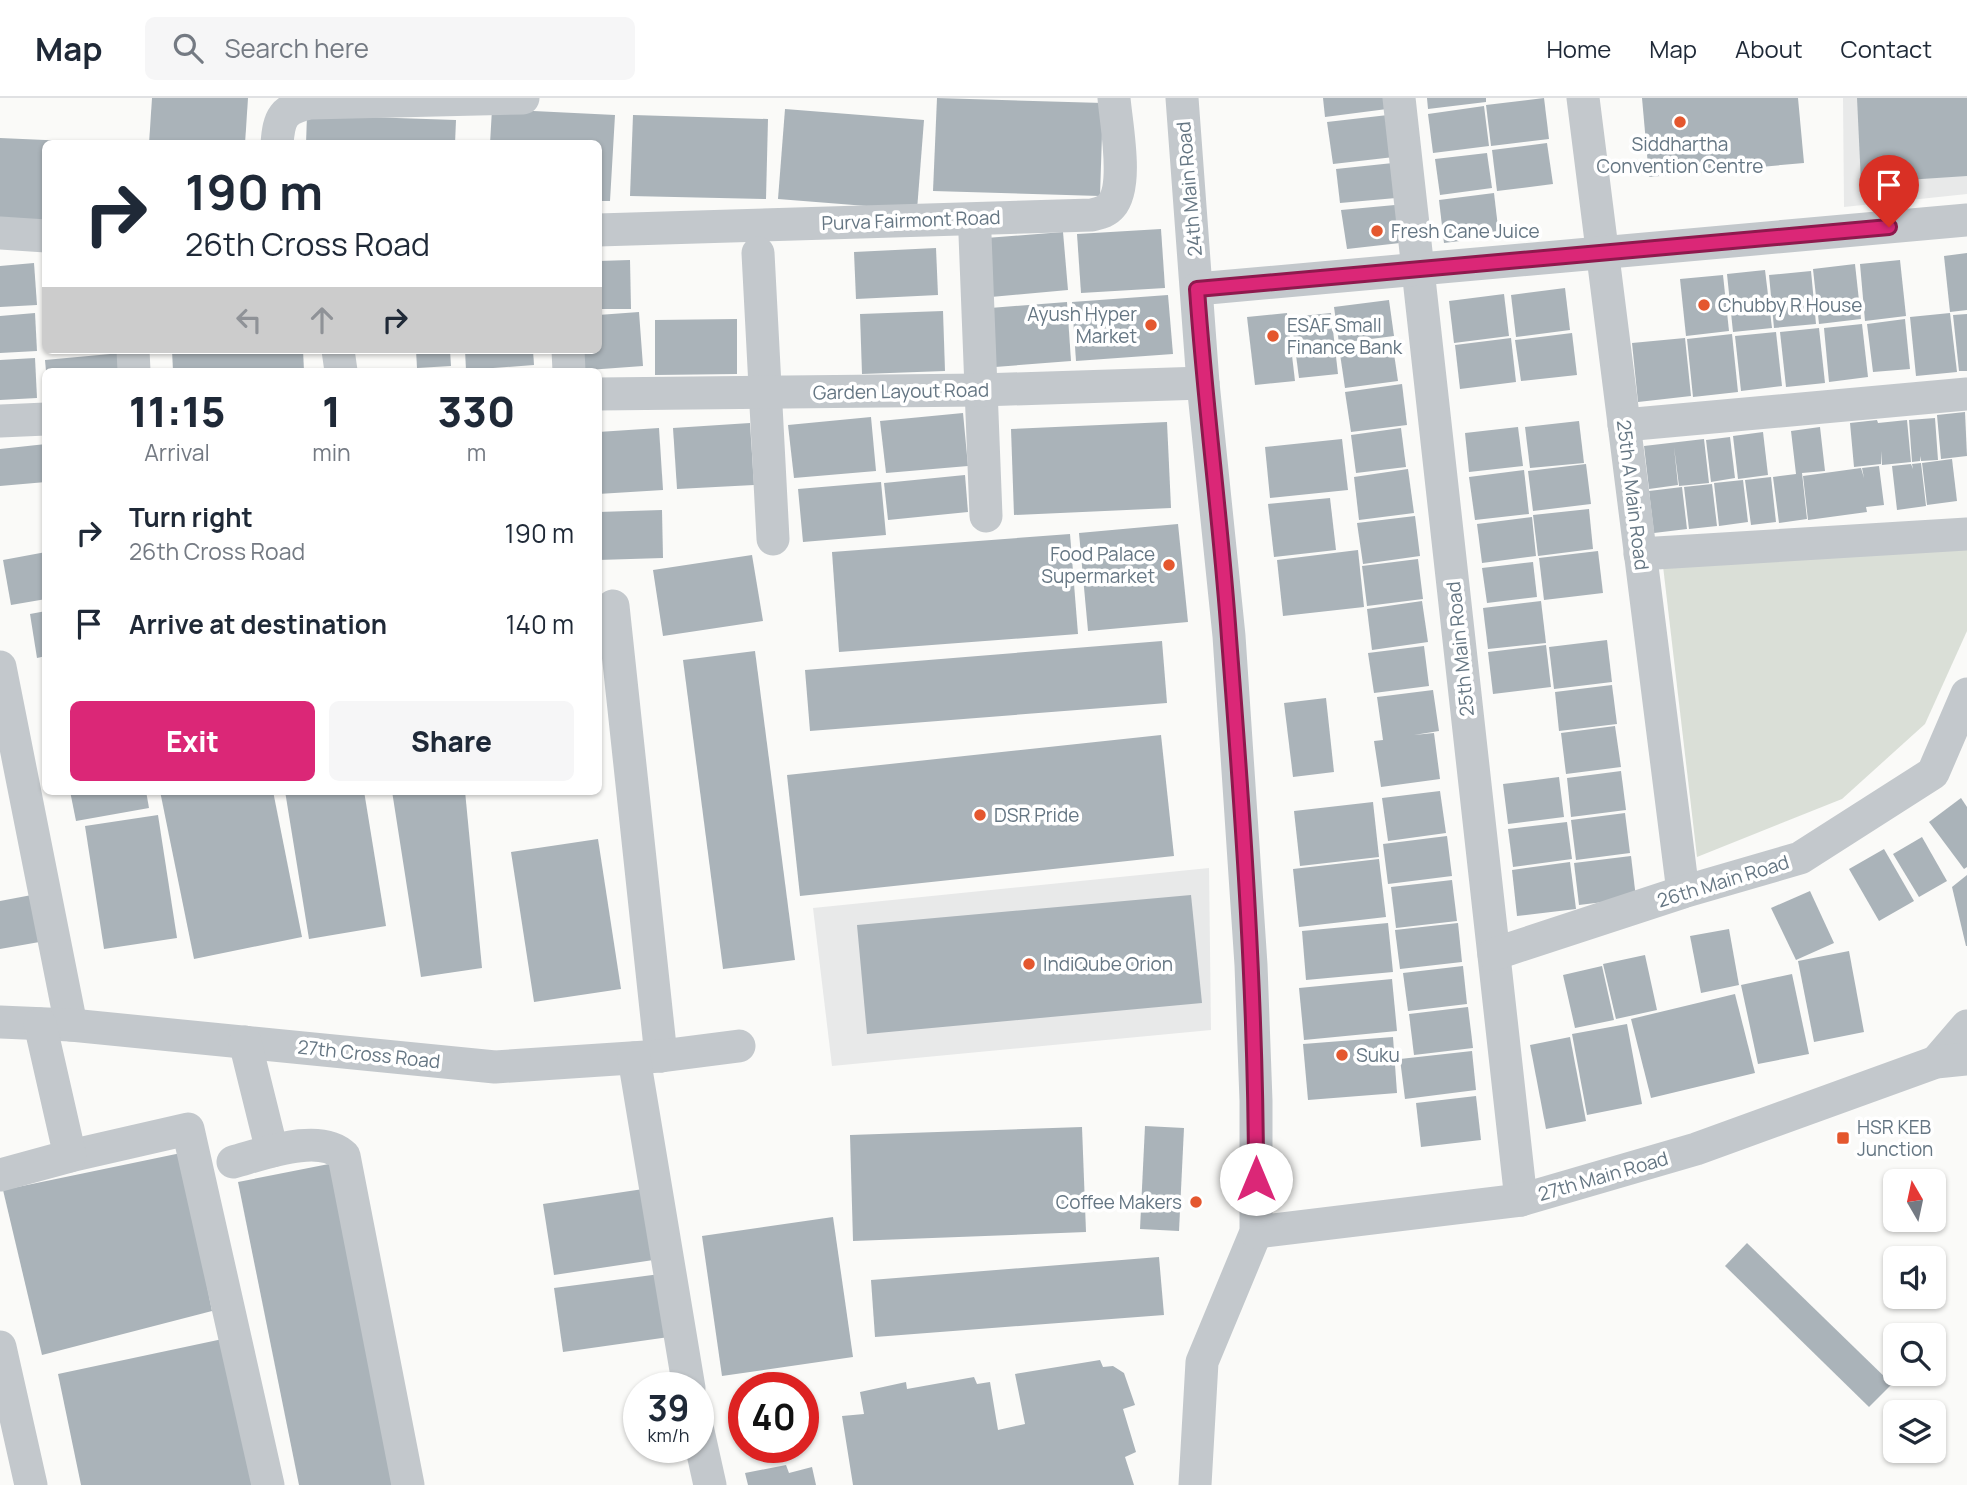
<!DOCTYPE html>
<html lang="en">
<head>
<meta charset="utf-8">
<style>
  :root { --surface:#fff; --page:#f6f6f7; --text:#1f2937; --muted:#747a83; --line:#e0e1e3; --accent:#db2777 }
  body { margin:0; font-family:Manrope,sans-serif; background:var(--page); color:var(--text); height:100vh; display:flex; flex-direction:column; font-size:26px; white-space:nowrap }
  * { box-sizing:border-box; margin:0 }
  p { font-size:23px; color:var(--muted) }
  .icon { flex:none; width:38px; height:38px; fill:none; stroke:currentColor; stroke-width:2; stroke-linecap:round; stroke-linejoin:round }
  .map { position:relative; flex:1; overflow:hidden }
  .panel { position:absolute; left:42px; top:270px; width:560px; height:427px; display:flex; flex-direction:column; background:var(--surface); border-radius:10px; box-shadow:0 2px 5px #0004 }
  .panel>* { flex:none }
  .guide { position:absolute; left:42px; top:42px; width:560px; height:214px; border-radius:10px; box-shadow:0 2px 5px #0004; background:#fff; color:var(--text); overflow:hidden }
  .needle { width:46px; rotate:351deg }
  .controls { position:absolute; left:1883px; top:1071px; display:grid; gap:14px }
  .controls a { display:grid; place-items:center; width:63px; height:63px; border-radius:10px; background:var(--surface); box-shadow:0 2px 5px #0004; font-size:35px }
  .speed { position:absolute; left:623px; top:1274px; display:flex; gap:14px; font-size:35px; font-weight:700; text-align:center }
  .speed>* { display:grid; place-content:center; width:91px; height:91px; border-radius:50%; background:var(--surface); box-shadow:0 2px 5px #0004; line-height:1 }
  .speed small { font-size:18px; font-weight:400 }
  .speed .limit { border:10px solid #d22; background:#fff; color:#111 }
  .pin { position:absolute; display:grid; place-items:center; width:60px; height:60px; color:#fff; margin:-72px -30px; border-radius:50% 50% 50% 0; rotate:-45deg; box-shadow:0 0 7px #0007 }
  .pin .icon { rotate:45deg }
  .me { position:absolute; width:77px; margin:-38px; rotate:0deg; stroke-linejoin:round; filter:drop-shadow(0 0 5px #0008) }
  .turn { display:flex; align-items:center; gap:24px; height:147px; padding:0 28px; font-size:32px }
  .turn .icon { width:91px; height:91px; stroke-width:2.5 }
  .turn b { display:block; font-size:49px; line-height:60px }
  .lanes { display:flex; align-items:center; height:66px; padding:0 28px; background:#0003; justify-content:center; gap:35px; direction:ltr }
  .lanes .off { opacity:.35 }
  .eta { display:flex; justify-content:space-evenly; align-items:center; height:119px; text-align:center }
  .eta b { font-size:42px; font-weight:800; line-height:49px }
  .action { display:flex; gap:14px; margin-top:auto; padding:14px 28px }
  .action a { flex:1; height:80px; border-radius:10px; background:var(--accent); color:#fff; font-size:28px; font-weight:800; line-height:80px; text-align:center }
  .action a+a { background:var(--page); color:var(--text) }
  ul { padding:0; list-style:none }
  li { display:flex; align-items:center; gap:21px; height:91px; padding:0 28px }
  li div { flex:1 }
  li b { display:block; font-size:26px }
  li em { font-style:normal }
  header { display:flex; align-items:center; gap:42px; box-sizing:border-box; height:98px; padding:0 35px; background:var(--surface); border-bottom:2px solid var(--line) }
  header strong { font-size:33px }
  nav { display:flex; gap:38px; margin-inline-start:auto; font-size:24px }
  .search { width:490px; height:63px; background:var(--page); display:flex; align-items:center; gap:18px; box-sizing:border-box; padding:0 24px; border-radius:10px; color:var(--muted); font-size:26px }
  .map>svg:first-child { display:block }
  .built { fill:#e8e9e9 }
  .green { fill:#dadfd7 }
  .building { fill:#aab3b9 }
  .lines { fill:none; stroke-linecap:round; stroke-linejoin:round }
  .minor { stroke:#c3c8cc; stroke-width:33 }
  .route-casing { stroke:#8e194d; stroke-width:18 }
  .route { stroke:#db2777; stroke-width:12 }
  .poi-dot { fill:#e4572e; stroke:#fff; stroke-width:2.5 }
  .labels { text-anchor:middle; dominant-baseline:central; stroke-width:7; stroke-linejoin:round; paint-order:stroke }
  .poi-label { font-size:19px; fill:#657683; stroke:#fff; text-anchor:start }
  .street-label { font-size:19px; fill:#657683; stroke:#fff }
</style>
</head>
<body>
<header>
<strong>Map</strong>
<div class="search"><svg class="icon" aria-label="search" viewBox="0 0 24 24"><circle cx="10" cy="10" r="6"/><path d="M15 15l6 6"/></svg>Search here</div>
<nav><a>Home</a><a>Map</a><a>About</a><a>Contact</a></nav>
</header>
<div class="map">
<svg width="1967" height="1387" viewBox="0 0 1967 1387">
  <rect width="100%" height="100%" fill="#fafaf8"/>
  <!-- built -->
  <g class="built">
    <polygon points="1843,0 1967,0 1967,96 1844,109"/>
    <polygon points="1209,770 1211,932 832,968 813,810"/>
  </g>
  <!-- green -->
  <polygon class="green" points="1967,451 1967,533 1925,626 1842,701 1697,759 1663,468"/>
  <!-- building -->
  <g class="building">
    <polygon points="152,0 248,0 245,46 149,46"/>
    <polygon points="937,0 1103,5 1100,98 933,93"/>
    <polygon points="1323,0 1386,0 1387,11 1325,19"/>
    <polygon points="1427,0 1486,0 1486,4 1428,11"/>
    <polygon points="1544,0 1549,41 1491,48 1486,7"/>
    <polygon points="1642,0 1798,0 1804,65 1649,79"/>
    <polygon points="1857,0 1967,0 1967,78 1861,85"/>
    <polygon points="1484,8 1489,48 1433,55 1428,16"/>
    <polygon points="492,11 615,17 610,103 598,103 598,46 490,46"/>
    <polygon points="785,11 924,22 917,112 778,101"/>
    <polygon points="307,17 456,22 455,46 306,46"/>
    <polygon points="633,17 768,21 766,101 630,98"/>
    <polygon points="1388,17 1394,59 1333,66 1327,24"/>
    <polygon points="0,40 68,43 68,46 46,46 46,129 0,126"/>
    <polygon points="1547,45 1553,86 1497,93 1492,52"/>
    <polygon points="1487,55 1492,90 1440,97 1435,61"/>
    <polygon points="1393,65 1396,100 1340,105 1336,71"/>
    <polygon points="1494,95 1499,138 1444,145 1439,102"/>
    <polygon points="1395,107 1400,145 1347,151 1341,112"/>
    <polygon points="1161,131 1165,190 1081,195 1077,136"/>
    <polygon points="1063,134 1068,192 991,199 986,140"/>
    <polygon points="936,150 938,197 856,201 854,154"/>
    <polygon points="1967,155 1967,212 1950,214 1944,158"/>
    <polygon points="630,162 631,211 598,211 598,163"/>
    <polygon points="1900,162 1906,218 1865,223 1860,166"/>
    <polygon points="34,165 37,207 0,209 0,168"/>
    <polygon points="1855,166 1861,221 1819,226 1813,171"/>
    <polygon points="1765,172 1772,230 1733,234 1727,176"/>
    <polygon points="1811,173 1816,226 1774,230 1769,177"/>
    <polygon points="1723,177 1729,233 1686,238 1680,181"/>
    <polygon points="1565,190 1570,232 1516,239 1511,197"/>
    <polygon points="1504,196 1509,238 1454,245 1449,203"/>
    <polygon points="1168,197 1173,256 1076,263 1072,204"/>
    <polygon points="1389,202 1394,238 1339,245 1334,209"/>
    <polygon points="1067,204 1071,263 995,269 990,210"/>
    <polygon points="943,213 945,273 862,276 860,216"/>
    <polygon points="639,214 643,268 574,273 572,252 598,252 598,217"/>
    <polygon points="35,215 37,253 0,255 0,218"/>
    <polygon points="1287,215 1295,283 1255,287 1247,219"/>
    <polygon points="1331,215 1338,276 1299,280 1291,219"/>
    <polygon points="1950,215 1957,274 1916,278 1910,219"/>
    <polygon points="1967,216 1967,273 1959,273 1953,217"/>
    <polygon points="737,221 737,276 655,277 655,222"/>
    <polygon points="1905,221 1910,271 1873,274 1867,226"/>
    <polygon points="1862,226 1868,279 1829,284 1824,230"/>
    <polygon points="1819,230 1825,285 1786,289 1780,234"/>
    <polygon points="1776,234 1782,288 1741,293 1735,238"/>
    <polygon points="1572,235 1577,277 1521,283 1515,242"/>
    <polygon points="1732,236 1738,294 1693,299 1687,241"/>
    <polygon points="1511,240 1516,284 1460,291 1455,247"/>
    <polygon points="1685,240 1691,298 1638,304 1632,245"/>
    <polygon points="1392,242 1398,283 1345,290 1339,249"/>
    <polygon points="172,252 303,252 304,273 173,273"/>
    <polygon points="416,252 450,252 451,268 417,270"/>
    <polygon points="465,252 533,252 534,267 466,272"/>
    <polygon points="121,255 123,273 46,273 45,262"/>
    <polygon points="35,260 37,300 0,302 0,262"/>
    <polygon points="1402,286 1407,327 1351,334 1345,294"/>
    <polygon points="1965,314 1967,358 1941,361 1937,317"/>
    <polygon points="963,315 968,368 886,375 880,323"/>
    <polygon points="871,319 876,373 794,380 788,327"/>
    <polygon points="1935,320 1938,362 1921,363 1921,358 1920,363 1912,364 1909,322"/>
    <polygon points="1877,322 1878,325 1907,322 1911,364 1882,367 1881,353 1881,366 1854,369 1850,325"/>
    <polygon points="1579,323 1584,365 1530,370 1525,329"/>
    <polygon points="1167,324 1171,410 1014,417 1011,331"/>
    <polygon points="750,325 754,387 677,391 673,330"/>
    <polygon points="1518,329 1523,368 1469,374 1465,335"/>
    <polygon points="1820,329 1825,373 1802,375 1807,421 1779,425 1773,379 1796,376 1791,333"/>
    <polygon points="659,330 663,392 598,396 598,334"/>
    <polygon points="1401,330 1406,369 1356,375 1351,337"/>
    <polygon points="1763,334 1768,377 1738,381 1733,338"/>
    <polygon points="1730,339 1735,380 1711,384 1706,342"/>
    <polygon points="1342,341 1348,392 1270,400 1265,349"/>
    <polygon points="1704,341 1709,385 1679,388 1674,349 1678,387 1649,391 1644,348"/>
    <polygon points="46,346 46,384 0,388 0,351"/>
    <polygon points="1952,361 1957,403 1927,407 1922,365"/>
    <polygon points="1921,365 1926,408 1897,412 1892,368 1911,366 1913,371 1912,366"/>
    <polygon points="1586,366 1591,406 1533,413 1528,373"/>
    <polygon points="1879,368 1884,407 1866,409 1867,414 1808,422 1803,378 1861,370 1864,380 1862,370"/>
    <polygon points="1408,371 1414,415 1359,422 1354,379"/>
    <polygon points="1524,372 1529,416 1475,422 1469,379"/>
    <polygon points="965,377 968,414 888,422 884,385"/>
    <polygon points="1771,379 1776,424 1751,427 1745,382"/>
    <polygon points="1743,382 1748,424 1719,428 1714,385"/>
    <polygon points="881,384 886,437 803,444 798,391"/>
    <polygon points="1712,386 1717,428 1689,431 1684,389"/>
    <polygon points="1682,389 1687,431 1654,435 1649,393"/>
    <polygon points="1330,400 1336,452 1274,459 1268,406"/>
    <polygon points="1589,411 1593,451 1538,458 1533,417"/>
    <polygon points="662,412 663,460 598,462 598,414"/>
    <polygon points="1415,418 1420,458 1363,466 1357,425"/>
    <polygon points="1532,419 1536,458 1482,465 1477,426"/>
    <polygon points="1178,426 1188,524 1088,533 1079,435"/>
    <polygon points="1070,436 1078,536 839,554 832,454"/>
    <polygon points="1358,452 1364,509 1283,518 1277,462"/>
    <polygon points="1598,453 1603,495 1544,502 1539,460"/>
    <polygon points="46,454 46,501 11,507 3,462"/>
    <polygon points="752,457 763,523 663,538 653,472"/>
    <polygon points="1418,461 1423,501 1367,508 1362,468"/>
    <polygon points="1533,464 1537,499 1487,505 1482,470"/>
    <polygon points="1422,503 1428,544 1372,552 1367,511"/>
    <polygon points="1541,503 1546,545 1488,551 1483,510"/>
    <polygon points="46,513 46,558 37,560 30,516"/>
    <polygon points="1607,542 1612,584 1554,591 1549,549"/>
    <polygon points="1162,543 1167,605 810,633 805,572"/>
    <polygon points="1546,547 1551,589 1493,596 1488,554"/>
    <polygon points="1424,548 1429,588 1374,595 1368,555"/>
    <polygon points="755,553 795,862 723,871 683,562"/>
    <polygon points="1612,587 1617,626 1559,633 1555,594"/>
    <polygon points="1433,592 1439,633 1414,637 1434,635 1440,681 1381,689 1374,643 1383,642 1377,599"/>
    <polygon points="1326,600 1334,674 1293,679 1284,605"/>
    <polygon points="1615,628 1621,669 1566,676 1561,635"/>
    <polygon points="1161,637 1174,758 800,798 787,677"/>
    <polygon points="1621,673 1626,712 1571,719 1567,680"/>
    <polygon points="1559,679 1564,719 1508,726 1503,686"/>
    <polygon points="70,693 146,693 149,710 76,723"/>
    <polygon points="160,693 273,693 302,839 194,861"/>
    <polygon points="285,693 364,693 386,828 309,841"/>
    <polygon points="392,693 465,693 482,870 421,879"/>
    <polygon points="1440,693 1446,735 1388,743 1382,700"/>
    <polygon points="1961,700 1967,709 1967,769 1964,771 1929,724"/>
    <polygon points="1373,704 1379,759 1300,768 1294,713"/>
    <polygon points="1625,715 1630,755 1576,762 1571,722"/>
    <polygon points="158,717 177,840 104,851 85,728"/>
    <polygon points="1567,724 1572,761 1513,769 1508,731"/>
    <polygon points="1447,738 1452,778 1388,786 1383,746"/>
    <polygon points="1922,739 1947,783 1919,799 1893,756"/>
    <polygon points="598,741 621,891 534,904 511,754"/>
    <polygon points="1884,751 1914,803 1879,823 1849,771"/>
    <polygon points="1631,758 1636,800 1579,807 1574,765"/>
    <polygon points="1379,761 1386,819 1299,829 1293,771"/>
    <polygon points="1570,764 1576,811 1517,818 1512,772"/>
    <polygon points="1967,777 1967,848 1966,848 1952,789"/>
    <polygon points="1452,782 1457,823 1396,830 1391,789"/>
    <polygon points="1810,793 1834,845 1796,862 1771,810"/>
    <polygon points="37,796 45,843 0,851 0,803"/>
    <polygon points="1191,797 1202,905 867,936 857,827"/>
    <polygon points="1388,825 1393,874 1306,882 1302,833"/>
    <polygon points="1458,825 1462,864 1400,871 1395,832"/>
    <polygon points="1729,831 1739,887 1701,895 1690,838"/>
    <polygon points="1849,853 1864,934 1814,944 1798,863"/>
    <polygon points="1645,857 1657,912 1616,921 1603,866"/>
    <polygon points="1463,868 1467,906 1408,913 1403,875"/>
    <polygon points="1602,868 1614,922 1575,930 1563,877"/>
    <polygon points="1792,876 1809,956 1758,966 1741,887"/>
    <polygon points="1392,881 1397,933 1304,942 1299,890"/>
    <polygon points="1735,896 1755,975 1651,1000 1631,921"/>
    <polygon points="1468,909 1473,950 1414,957 1409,916"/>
    <polygon points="1627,926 1642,1006 1587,1017 1572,936"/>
    <polygon points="1393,939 1397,995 1308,1002 1303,946"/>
    <polygon points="1570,939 1586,1023 1546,1031 1530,947"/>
    <polygon points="1472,953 1476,992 1405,1001 1400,961"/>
    <polygon points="1476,998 1481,1042 1421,1049 1416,1005"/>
    <polygon points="1145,1028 1184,1030 1179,1133 1140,1131"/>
    <polygon points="1082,1029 1086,1134 853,1143 850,1037"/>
    <polygon points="181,1055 212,1213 42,1257 3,1092"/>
    <polygon points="334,1065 400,1387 299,1387 238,1084"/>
    <polygon points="650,1090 660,1161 554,1177 543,1106"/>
    <polygon points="833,1119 853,1259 722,1278 702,1138"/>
    <polygon points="1747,1145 1892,1286 1869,1309 1725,1168"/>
    <polygon points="1159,1159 1164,1217 875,1239 871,1182"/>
    <polygon points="660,1176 669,1239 563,1254 554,1190"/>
    <polygon points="232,1239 263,1387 81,1387 58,1276"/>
    <polygon points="1100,1262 1103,1269 1113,1268 1124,1275 1135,1307 1123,1311 1136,1354 1125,1359 1134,1387 853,1387 842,1318 864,1316 860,1294 906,1284 907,1291 974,1279 977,1286 990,1284 998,1332 1025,1326 1015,1276"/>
    <polygon points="786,1367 789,1375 812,1369 816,1387 748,1387 745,1375"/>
  </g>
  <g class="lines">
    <!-- minor -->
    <g class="minor">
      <polyline points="1182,0 1203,285 1229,538 1251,867 1256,1003 1256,1134 1202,1264 1195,1387"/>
      <polyline points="1399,0 1521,1102"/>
      <polyline points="1583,0 1683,794"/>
      <path d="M277 46C279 19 283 11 310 5L523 0"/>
      <path d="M598 132 1092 117C1099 115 1106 114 1111 108 1129 88 1116 26 1114 0"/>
      <polyline points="0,135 46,138"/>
      <polyline points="975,137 986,418"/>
      <polyline points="758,155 773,441"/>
      <polyline points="1197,191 1967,122"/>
      <polyline points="133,252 134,273"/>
      <polyline points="338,252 341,273"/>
      <polyline points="568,252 569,273"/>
      <polyline points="598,296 981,292 1203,285"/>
      <polyline points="0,323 46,321"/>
      <polyline points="1624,327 1967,296"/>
      <polyline points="1640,456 1967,436"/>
      <polyline points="613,508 661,958"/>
      <polyline points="0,569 71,927"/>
      <polyline points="1494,856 1683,794 1800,760 1933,675 1967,596"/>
      <polyline points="0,924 71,927 495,969 661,958 739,948"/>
      <polyline points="245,944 272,1053"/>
      <polyline points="634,960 689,1290"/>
      <polyline points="1936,964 1967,928"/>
      <polyline points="70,1058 188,1031 268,1387"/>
      <path d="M233 1064C263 1056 320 1034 344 1058L408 1387"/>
      <polyline points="0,1077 70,1058 40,926"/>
      <polyline points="1256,1134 1521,1102 1696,1051 1936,964 1967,961"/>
      <polyline points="0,1249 31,1387"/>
      <polyline points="698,1333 710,1387"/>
    </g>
  </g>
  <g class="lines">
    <defs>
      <path id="route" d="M1256 1081C1256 901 1243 720 1229 540 1221 424 1205 308 1197 191L1889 129"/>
    </defs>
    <!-- route casing -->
    <use href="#route" class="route-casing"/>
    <!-- route -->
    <use href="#route" class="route"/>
  </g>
  <!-- markers -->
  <g class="poi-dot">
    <circle cx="1680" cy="24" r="7"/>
    <circle cx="1377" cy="133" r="7"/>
    <circle cx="1704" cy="207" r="7"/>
    <circle cx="1151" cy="227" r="7"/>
    <circle cx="1273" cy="238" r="7"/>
    <circle cx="1169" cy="467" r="7"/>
    <circle cx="980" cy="717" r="7"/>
    <circle cx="1029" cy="866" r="7"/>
    <circle cx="1342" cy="957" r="7"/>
    <rect x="1836" y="1033" width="14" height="14" rx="3.5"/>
    <circle cx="1196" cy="1104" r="7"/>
  </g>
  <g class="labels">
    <!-- poi labels -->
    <g class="poi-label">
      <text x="1680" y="46" text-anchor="middle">Siddhartha<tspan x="1680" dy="22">Convention Centre</tspan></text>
      <text x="1391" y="133">Fresh Cane Juice</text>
      <text x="1718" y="207">Chubby R House</text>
      <text x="1137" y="216" text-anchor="end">Ayush Hyper<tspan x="1137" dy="22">Market</tspan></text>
      <text x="1287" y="227">ESAF Small<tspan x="1287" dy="22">Finance Bank</tspan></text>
      <text x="1155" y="456" text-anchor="end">Food Palace<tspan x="1155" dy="22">Supermarket</tspan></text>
      <text x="994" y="717">DSR Pride</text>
      <text x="1043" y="866">IndiQube Orion</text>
      <text x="1356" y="957">Suku</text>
      <text x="1857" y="1029">HSR KEB<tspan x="1857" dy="22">Junction</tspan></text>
      <text x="1182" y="1104" text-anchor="end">Coffee Makers</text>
    </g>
    <!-- street labels -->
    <g class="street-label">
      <text transform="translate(1189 91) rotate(-95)">24th Main Road</text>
      <text transform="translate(911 122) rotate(-2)">Purva Fairmont Road</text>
      <text transform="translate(901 293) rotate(-1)">Garden Layout Road</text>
      <text transform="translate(1633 397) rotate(83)">25th A Main Road</text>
      <text transform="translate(1460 551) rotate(-96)">25th Main Road</text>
      <text transform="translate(1723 783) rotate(-17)">26th Main Road</text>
      <text transform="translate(369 956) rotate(6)">27th Cross Road</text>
      <text transform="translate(1603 1078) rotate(-16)">27th Main Road</text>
    </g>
  </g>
</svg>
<div class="controls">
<a><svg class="needle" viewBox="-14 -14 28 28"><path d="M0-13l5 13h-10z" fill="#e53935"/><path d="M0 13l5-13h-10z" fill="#747a83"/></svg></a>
<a><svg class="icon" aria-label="sound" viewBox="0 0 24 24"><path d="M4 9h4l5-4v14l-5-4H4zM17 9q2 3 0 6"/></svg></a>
<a><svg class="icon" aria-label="search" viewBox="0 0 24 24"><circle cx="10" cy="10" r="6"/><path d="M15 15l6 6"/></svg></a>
<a><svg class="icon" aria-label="layers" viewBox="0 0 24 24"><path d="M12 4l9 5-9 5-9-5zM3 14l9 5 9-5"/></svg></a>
</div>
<div class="speed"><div>39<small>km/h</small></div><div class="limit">40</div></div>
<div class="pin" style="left:1889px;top:129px;background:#d93025"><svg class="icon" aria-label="arrive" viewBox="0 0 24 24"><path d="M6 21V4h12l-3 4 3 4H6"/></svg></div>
<svg class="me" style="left:1256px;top:1081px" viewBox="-20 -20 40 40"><circle r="19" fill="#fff"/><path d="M0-13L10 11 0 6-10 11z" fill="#db2777"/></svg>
<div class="guide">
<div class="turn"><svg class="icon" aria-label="right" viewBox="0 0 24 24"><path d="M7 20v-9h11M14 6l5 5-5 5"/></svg><div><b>190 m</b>26th Cross Road</div></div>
<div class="lanes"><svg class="icon off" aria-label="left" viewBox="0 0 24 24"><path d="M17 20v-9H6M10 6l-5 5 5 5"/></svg><svg class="icon off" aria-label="ahead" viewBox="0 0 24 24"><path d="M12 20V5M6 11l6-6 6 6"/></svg><svg class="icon" aria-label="right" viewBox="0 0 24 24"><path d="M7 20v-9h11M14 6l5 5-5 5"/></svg></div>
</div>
<section class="panel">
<div class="eta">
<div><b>11:15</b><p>Arrival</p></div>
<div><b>1</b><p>min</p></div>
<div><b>330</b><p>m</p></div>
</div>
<ul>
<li><svg class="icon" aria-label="right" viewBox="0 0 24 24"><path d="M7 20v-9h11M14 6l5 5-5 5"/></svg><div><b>Turn right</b><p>26th Cross Road</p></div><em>190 m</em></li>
<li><svg class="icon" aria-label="arrive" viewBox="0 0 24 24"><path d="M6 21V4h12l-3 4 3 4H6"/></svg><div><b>Arrive at destination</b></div><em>140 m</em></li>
</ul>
<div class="action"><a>Exit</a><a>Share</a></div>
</section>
</div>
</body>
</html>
